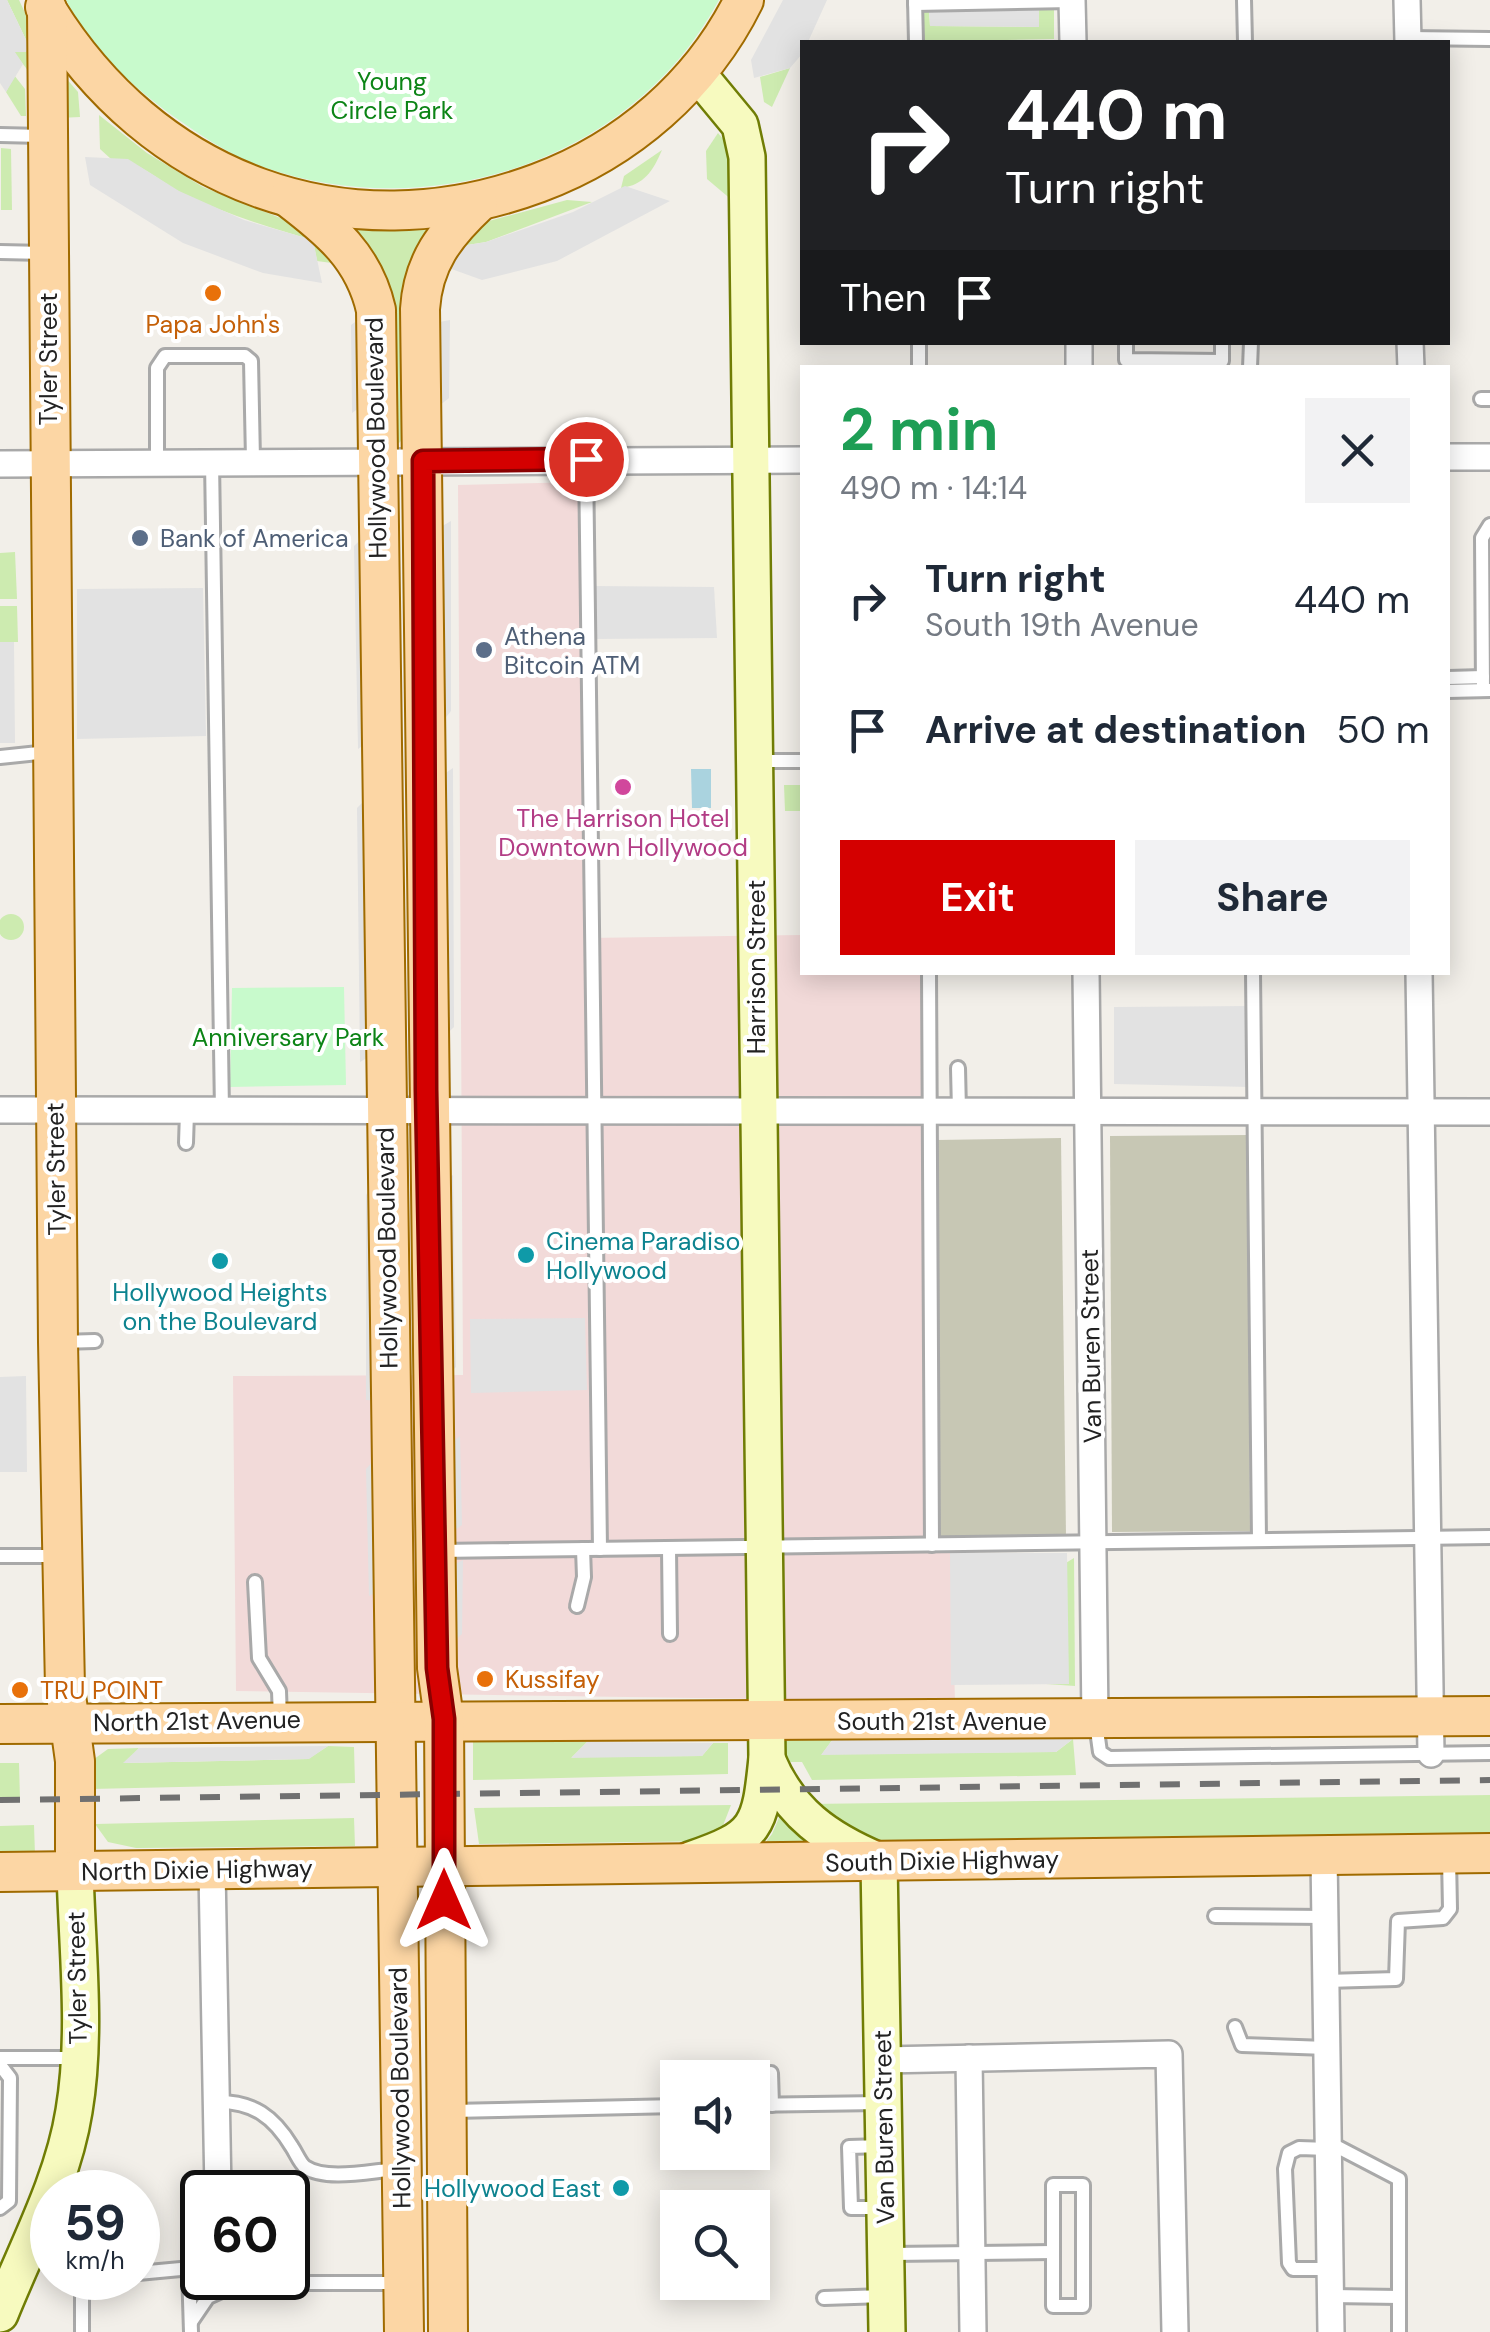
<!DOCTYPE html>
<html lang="en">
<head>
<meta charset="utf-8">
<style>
  :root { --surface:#fff; --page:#f2f2f3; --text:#1f2937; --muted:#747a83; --accent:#d40000 }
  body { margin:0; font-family:"DM Sans",sans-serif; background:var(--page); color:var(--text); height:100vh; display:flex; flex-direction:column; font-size:38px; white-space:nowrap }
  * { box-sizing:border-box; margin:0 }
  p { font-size:32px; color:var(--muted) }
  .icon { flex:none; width:55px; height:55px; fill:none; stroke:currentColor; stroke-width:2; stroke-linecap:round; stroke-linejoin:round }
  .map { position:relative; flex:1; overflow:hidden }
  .details { position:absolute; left:800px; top:365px; width:650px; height:610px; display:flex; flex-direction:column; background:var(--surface); border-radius:0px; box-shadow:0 5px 25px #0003 }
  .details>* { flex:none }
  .guide { position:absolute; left:800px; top:40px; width:650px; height:305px; border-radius:0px; box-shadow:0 5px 25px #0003; background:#202124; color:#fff; overflow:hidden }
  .buttons { position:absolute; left:660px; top:2060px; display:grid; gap:20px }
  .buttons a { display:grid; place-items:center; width:110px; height:110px; border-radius:0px; background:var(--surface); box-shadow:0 5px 25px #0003; font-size:50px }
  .speed { position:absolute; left:30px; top:2170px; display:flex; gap:20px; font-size:50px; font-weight:700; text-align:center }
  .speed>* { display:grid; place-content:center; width:130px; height:130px; border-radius:50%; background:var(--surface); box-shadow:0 5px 25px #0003; line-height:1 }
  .speed small { font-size:25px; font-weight:400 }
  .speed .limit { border:5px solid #111; border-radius:15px; background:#fff; color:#111 }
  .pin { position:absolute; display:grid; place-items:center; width:85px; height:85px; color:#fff; margin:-42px; border:5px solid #fff; border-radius:50%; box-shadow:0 2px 10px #0007 }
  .me { position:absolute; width:110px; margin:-55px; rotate:0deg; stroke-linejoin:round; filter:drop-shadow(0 0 8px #0008) }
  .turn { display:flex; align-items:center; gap:35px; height:210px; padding:0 40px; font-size:45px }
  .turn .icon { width:130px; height:130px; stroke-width:2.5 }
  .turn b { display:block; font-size:70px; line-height:85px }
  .then { display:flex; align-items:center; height:95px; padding:0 40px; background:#0003; gap:20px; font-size:38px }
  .round { display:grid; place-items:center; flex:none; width:105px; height:105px; border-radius:0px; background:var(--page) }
  .headline { display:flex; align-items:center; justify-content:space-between; height:170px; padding:0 40px }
  h1 { font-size:60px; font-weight:700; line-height:75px; color:#1e9e55 }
  .cta { display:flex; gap:20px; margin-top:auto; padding:20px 40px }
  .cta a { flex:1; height:115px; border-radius:0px; background:var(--accent); color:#fff; font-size:40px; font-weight:700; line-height:115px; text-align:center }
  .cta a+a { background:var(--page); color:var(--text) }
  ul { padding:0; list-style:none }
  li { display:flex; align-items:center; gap:30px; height:130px; padding:0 40px }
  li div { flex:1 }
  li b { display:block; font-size:38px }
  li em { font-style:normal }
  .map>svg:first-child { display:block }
  .commercial { fill:#f2dad9 }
  .construction { fill:#c7c7b4 }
  .grass { fill:#cdebb0 }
  .park { fill:#c8facc }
  .parking { fill:#e2e2e2 }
  .water { fill:#aad3df }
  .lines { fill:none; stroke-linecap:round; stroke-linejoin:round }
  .service-casing { stroke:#a9a9a9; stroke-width:18 }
  .minor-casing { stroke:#a9a9a9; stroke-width:30 }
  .secondary-casing { stroke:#707d05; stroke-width:40 }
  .primary-casing { stroke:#a06b00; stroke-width:42 }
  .service { stroke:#fff; stroke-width:12 }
  .minor { stroke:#fff; stroke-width:25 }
  .secondary { stroke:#f7fabf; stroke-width:35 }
  .primary { stroke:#fcd6a4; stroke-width:38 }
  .rail { stroke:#707070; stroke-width:6; stroke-dasharray:20 20; stroke-linecap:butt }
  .route-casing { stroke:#8a0000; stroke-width:25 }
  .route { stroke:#d40000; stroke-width:18 }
  .food-dot { fill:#e8710a; stroke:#fff; stroke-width:4 }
  .service-dot { fill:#5c6f8a; stroke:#fff; stroke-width:4 }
  .hotel-dot { fill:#d1479c; stroke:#fff; stroke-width:4 }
  .culture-dot { fill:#0f9aa8; stroke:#fff; stroke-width:4 }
  .labels { text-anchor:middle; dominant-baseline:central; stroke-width:8; stroke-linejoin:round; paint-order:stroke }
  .park-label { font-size:25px; fill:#0c8416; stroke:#fff }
  .food-label { font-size:25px; fill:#c56008; stroke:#fff; text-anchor:start }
  .street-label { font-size:25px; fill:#222; stroke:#fff }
  .service-label { font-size:25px; fill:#4e5e75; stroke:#fff; text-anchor:start }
  .hotel-label { font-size:25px; fill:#b23c85; stroke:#fff }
  .culture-label { font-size:25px; fill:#0d838f; stroke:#fff; text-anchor:start }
</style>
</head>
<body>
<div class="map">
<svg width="1490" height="2332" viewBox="0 0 1490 2332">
  <rect width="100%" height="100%" fill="#f2efe9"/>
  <!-- commercial -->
  <polygon class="commercial" points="582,482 587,938 802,935 802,972 923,973 926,1549 951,1548 955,1702 236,1691 233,1376 463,1375 458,485"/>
  <!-- construction -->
  <g class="construction">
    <polygon points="1248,1135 1250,1531 1112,1532 1110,1136"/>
    <polygon points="1061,1138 1066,1537 936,1539 937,1140"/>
  </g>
  <!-- grass -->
  <g class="grass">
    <polygon points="7,0 19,0 33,30 29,72 14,52 29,46"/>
    <polygon points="1039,7 1054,7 1054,39 916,42 915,11 929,11 930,26 1038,27"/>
    <polygon points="790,68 772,107 764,102 760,77"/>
    <polygon points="58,69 78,92 80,117 59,118"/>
    <polygon points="14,75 25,89 26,116 21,116 6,92"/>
    <path d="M99 115 147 153 203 187 308 229 339 264 317 261 313 240C267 227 223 213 180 192 157 180 139 160 111 159L100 149Z"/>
    <polygon points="718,133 730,147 733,201 707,179 706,151"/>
    <polygon points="1,148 11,149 12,210 1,210"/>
    <path d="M662 150C653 171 644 185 621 188L624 176Z"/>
    <polygon points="567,200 592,202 486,242 455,247 478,224"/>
    <polygon points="439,227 408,434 399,443 388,440 351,229"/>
    <polygon points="15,552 17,599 0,599 0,553"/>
    <polygon points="0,606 17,606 18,642 0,642"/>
    <polygon points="784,785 802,785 802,811 785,811"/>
    <circle cx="11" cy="927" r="13"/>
    <polygon points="1074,1558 1075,1686 1046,1684 1041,1578"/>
    <polygon points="833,1739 822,1754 1056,1752 1073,1739 1076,1775 812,1780 802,1762 780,1762 782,1740"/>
    <polygon points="473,1742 587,1742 572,1757 702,1756 713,1743 728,1743 728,1774 473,1780"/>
    <polygon points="328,1746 354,1747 355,1783 91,1789 90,1762 108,1749 139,1748 125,1763 308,1759"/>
    <polygon points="0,1763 19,1763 20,1799 0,1800"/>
    <polygon points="1490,1795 1490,1835 864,1848 809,1804"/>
    <polygon points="731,1805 717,1841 479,1844 474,1808"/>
    <polygon points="781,1813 821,1851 758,1852 772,1834"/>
    <polygon points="354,1818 355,1846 136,1848 108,1842 95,1824"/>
    <polygon points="34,1825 35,1855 0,1856 0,1826"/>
  </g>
  <!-- park -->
  <g class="park">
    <path d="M66 0H719C633 160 434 225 266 168 232 157 202 136 173 116 129 84 91 48 66 0Z"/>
    <polygon points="344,987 346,1085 230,1087 232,988"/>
  </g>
  <!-- parking -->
  <g class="parking">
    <polygon points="0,0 7,0 29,46 26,52 15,52 23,64 6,92 0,83"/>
    <polygon points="783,0 827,0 808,42 802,42 802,54 790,68 754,78 751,60"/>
    <polygon points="1039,7 1039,27 930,26 929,11"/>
    <polygon points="85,157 128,159 179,191 244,220 313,240 322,283 263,273 183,243 90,185"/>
    <polygon points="625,186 670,201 557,261 482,280 446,267 455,247 486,242 573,212"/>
    <polygon points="369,312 370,400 352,413 351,325"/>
    <polygon points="450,320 449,398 430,413 429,324"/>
    <polygon points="451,521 451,711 433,733 432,532"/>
    <polygon points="368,533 374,737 358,749 354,546"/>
    <polygon points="593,586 714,587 717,638 595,639"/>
    <polygon points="203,588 206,736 77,739 77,589"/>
    <polygon points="0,642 14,642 15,743 0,743"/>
    <polygon points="453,768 454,1027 437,1043 437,779"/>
    <polygon points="374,791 377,1052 360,1062 357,808"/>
    <polygon points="1248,1006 1250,1087 1114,1084 1114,1007"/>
    <polygon points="378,1175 381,1401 366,1400 366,1195"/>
    <polygon points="453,1175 456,1367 442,1380 436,1187"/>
    <polygon points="585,1318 587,1390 471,1393 470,1319"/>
    <polygon points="26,1376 27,1472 0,1472 0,1377"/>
    <polygon points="460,1436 462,1525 447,1536 443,1450"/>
    <polygon points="382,1451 385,1588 369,1596 366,1469"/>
    <polygon points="950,1553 1067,1553 1069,1684 951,1685"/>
    <polygon points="463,1560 462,1634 447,1648 446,1569"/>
    <polygon points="833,1739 1073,1739 1056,1752 821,1755"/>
    <polygon points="587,1742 713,1743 702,1756 571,1758"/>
    <polygon points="328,1746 309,1759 123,1763 139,1748"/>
  </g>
  <!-- water -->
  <polygon class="water" points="691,769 711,769 711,808 692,808"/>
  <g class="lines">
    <defs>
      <g id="service">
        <polyline points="915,0 916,42"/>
        <polyline points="1244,0 1245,42"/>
        <polyline points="915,4 1072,1"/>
        <polyline points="1408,38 1490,39"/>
        <polyline points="0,135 42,136"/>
        <polyline points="0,252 45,253"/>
        <polyline points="919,342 919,368"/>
        <polyline points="1126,342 1126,360 1222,361 1222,342"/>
        <polyline points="1250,368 1251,342"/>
        <polyline points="1481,399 1490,399"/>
        <polyline points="586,459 600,1549"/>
        <polyline points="212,461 222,1111"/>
        <polyline points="157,462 157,368 165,356 245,356 251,361 253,460"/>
        <polyline points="1448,678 1483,677"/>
        <polyline points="1483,690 1482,538 1490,525"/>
        <polyline points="1448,691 1490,690"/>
        <polyline points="0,757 48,752"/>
        <polyline points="757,761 802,761"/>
        <polyline points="929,972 932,1545"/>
        <polyline points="1253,972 1259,1540"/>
        <polyline points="958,1068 959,1111"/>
        <polyline points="186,1143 187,1112"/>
        <polyline points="61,1342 95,1341"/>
        <polyline points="669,1549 670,1634"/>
        <polyline points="438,1551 1490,1537"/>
        <polyline points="0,1556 56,1556"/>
        <polyline points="255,1582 259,1658 279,1691 280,1718"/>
        <polyline points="577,1606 584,1577 583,1549"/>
        <polyline points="1096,1723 1100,1752 1109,1758 1490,1753"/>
        <polyline points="1215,1916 1325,1917"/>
        <polyline points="1326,1981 1396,1979 1398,1921 1443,1918 1450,1909 1449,1858"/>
        <polyline points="1235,2027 1242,2045 1327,2048"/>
        <polyline points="0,2058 77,2058"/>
        <polyline points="0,2065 10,2078 9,2201 0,2208"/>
        <polyline points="771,2073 772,2105"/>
        <path d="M216 2102C253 2101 274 2117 292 2147 296 2153 300 2163 305 2167 327 2182 375 2170 399 2169"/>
        <polyline points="752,2105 880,2103"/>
        <polyline points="452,2111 678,2106"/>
        <polyline points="1328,2142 1399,2179 1399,2297 1331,2296"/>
        <polyline points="882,2146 849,2147 851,2208 882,2208"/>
        <polyline points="1329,2149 1299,2148 1289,2153 1285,2169 1289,2263 1293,2269 1331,2269"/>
        <rect x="1053" y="2185" width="30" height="121"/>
        <polyline points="891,2254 1053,2252"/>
        <polyline points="189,2268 191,2332"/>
        <polyline points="138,2273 202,2267"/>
        <polyline points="824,2298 884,2296"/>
        <polyline points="191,2322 208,2297 239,2283 397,2283"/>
        <polyline points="82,2332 82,2294 105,2278"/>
        <polyline points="1399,2332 1399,2297"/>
      </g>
      <g id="minor">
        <polyline points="1072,0 1073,42"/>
        <polyline points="1407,0 1408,42"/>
        <polyline points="1079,342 1079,368"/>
        <polyline points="1410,342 1411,368"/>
        <polyline points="1448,457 1490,457"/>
        <polyline points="0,464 802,460"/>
        <polyline points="1086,972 1095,1720"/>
        <polyline points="1419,972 1431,1754"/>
        <polyline points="0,1110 1490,1112"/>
        <polyline points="1324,1856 1331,2332"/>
        <polyline points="212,1870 218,2192"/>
        <polyline points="969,2058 973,2332"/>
        <polyline points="883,2060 1169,2054 1175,2332"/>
      </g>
      <g id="secondary">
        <path d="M767 1759C789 1813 827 1839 879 1861L887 2332"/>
        <path d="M690 1860C758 1837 760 1827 767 1758L747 157 740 125 697 73"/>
        <path d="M0 2314C26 2249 63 2181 74 2111 87 2034 77 1949 75 1871"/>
      </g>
      <g id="primary">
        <path d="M45 7C151 182 345 255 538 183 627 150 702 85 744 0"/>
        <polyline points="47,9 58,1342 65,1688 75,1761 75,1871"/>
        <path d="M289 198C331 230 364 257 376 310L404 2332"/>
        <polyline points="0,1724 1490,1716"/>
        <polyline points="0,1872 1490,1853"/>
        <path d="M448 2332 444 1719 437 1668 420 309C423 262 445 234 478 203"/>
      </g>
    </defs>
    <!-- service casing -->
    <use href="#service" class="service-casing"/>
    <!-- minor casing -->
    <use href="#minor" class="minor-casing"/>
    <!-- secondary casing -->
    <use href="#secondary" class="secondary-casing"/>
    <!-- primary casing -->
    <use href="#primary" class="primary-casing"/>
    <!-- service -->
    <use href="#service" class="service"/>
    <!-- minor -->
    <use href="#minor" class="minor"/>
    <!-- secondary -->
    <use href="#secondary" class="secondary"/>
    <!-- primary -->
    <use href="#primary" class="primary"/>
    <!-- rail -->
    <polyline class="rail" points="0,1800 1490,1780"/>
  </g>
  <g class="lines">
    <defs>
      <polyline id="route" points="444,1900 444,1719 437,1668 426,1090 423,461 586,459"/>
    </defs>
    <!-- route casing -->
    <use href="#route" class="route-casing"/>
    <!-- route -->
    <use href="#route" class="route"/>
  </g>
  <!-- markers -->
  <g class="food-dot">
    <circle cx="213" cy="293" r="10"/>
    <circle cx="485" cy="1679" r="10"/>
    <circle cx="20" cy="1690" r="10"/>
  </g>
  <g class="service-dot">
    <circle cx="140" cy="538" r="10"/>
    <circle cx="484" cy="650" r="10"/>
  </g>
  <circle class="hotel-dot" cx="623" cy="787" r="10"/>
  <g class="culture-dot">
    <circle cx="526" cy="1255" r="10"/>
    <circle cx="220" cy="1261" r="10"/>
    <circle cx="621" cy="2188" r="10"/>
  </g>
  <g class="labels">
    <!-- park labels -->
    <g class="park-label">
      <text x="392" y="81">Young<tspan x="392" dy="29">Circle Park</tspan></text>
      <text x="288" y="1037">Anniversary Park</text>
    </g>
    <!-- food labels -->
    <g class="food-label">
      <text x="213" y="324" text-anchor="middle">Papa John's</text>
      <text x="505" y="1679">Kussifay</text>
      <text x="40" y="1690">TRU POINT</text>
    </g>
    <!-- street labels -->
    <g class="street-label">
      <text transform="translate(48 359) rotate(-90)">Tyler Street</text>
      <text transform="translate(376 438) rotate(-91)">Hollywood Boulevard</text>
      <text transform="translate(756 967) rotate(-90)">Harrison Street</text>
      <text transform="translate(56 1169) rotate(-91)">Tyler Street</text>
      <text transform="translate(387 1248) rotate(-91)">Hollywood Boulevard</text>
      <text transform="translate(1091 1346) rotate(-91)">Van Buren Street</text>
      <text transform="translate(197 1721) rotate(-1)">North 21st Avenue</text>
      <text x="942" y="1721">South 21st Avenue</text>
      <text transform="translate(942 1861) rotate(-1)">South Dixie Highway</text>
      <text transform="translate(197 1870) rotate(-1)">North Dixie Highway</text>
      <text transform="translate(77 1978) rotate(-91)">Tyler Street</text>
      <text transform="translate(400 2088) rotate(-91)">Hollywood Boulevard</text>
      <text transform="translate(884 2127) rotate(-91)">Van Buren Street</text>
    </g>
    <!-- service labels -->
    <g class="service-label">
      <text x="160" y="538">Bank of America</text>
      <text x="504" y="636">Athena<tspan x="504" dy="29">Bitcoin ATM</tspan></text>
    </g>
    <!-- hotel labels -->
    <g class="hotel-label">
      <text x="623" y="818">The Harrison Hotel<tspan x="623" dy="29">Downtown Hollywood</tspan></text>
    </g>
    <!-- culture labels -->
    <g class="culture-label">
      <text x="546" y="1241">Cinema Paradiso<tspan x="546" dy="29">Hollywood</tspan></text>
      <text x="220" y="1292" text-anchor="middle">Hollywood Heights<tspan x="220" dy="29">on the Boulevard</tspan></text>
      <text x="601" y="2188" text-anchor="end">Hollywood East</text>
    </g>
  </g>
</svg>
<div class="buttons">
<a><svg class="icon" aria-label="sound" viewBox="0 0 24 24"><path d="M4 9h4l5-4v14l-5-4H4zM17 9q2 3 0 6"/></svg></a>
<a><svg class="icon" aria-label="search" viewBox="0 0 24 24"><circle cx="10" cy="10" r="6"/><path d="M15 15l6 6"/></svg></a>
</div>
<div class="speed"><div>59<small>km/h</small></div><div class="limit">60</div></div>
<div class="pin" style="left:586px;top:459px;background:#d93025"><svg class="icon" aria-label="arrive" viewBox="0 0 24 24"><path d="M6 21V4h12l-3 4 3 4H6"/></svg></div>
<svg class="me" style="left:444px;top:1900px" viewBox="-20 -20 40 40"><path d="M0-17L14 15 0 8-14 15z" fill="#d40000" stroke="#fff" stroke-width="4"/></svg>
<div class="guide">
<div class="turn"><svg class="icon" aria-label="right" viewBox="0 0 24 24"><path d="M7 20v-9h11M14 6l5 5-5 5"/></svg><div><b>440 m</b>Turn right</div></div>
<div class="then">Then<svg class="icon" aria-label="arrive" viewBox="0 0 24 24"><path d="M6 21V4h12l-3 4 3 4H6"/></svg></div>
</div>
<section class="details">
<div class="headline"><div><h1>2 min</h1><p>490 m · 14:14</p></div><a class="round"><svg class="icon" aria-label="close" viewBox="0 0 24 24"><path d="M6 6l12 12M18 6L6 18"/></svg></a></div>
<ul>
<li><svg class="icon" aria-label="right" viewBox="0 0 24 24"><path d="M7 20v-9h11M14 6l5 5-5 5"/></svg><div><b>Turn right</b><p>South 19th Avenue</p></div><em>440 m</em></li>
<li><svg class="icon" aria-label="arrive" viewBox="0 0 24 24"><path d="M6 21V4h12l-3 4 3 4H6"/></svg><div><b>Arrive at destination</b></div><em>50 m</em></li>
</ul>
<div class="cta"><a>Exit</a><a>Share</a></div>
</section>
</div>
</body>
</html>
